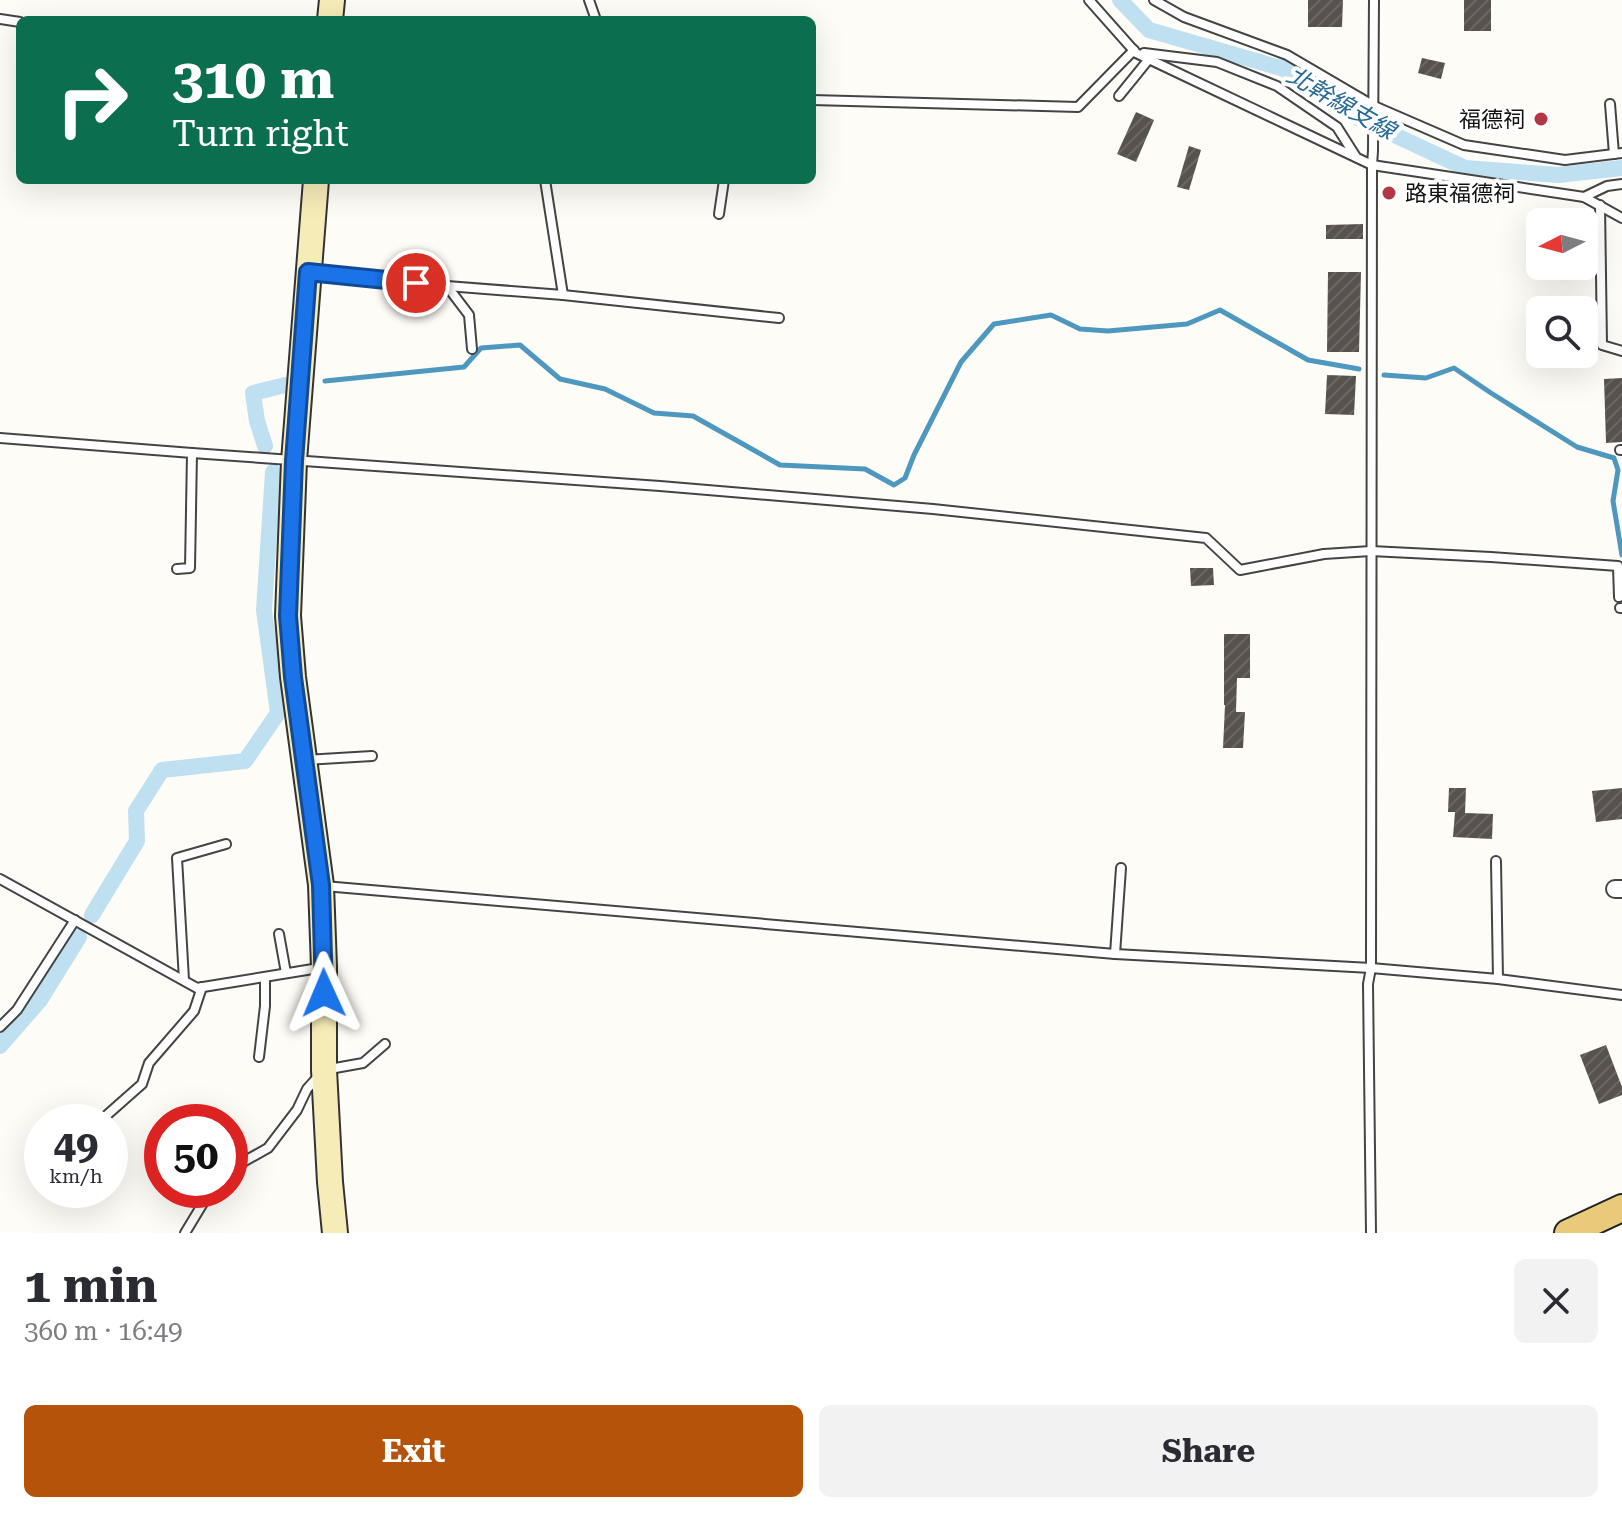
<!DOCTYPE html>
<html lang="en">
<head>
<meta charset="utf-8">
<style>
  :root { --surface:#fff; --page:#f2f2f3; --text:#2b2b33; --muted:#7c7c81; --accent:#b45309 }
  body { margin:0; font-family:"Roboto Serif","Noto Sans TC",serif; background:var(--page); color:var(--text); height:100vh; display:flex; flex-direction:column; font-size:30px; white-space:nowrap }
  * { box-sizing:border-box; margin:0 }
  p { font-size:26px; color:var(--muted) }
  .icon { flex:none; width:44px; height:44px; fill:none; stroke:currentColor; stroke-width:2; stroke-linecap:round; stroke-linejoin:round }
  .map { position:relative; height:1233px; overflow:hidden }
  .side { display:flex; flex-direction:column; background:var(--surface); flex:1 }
  .side>* { flex:none }
  .top-card { position:absolute; left:16px; top:16px; width:800px; height:168px; border-radius:12px; box-shadow:0 8px 32px #0002; background:#0b6e4f; color:#fff; overflow:hidden }
  .needle { width:52px; rotate:264deg }
  .controls { position:absolute; left:1526px; top:208px; display:grid; gap:16px }
  .controls a { display:grid; place-items:center; width:72px; height:72px; border-radius:12px; background:var(--surface); box-shadow:0 8px 32px #0002; font-size:40px }
  .speed { position:absolute; left:24px; top:1104px; display:flex; gap:16px; font-size:40px; font-weight:700; text-align:center }
  .speed>* { display:grid; place-content:center; width:104px; height:104px; border-radius:50%; background:var(--surface); box-shadow:0 8px 32px #0002; line-height:1 }
  .speed small { font-size:20px; font-weight:400 }
  .speed .limit { border:12px solid #d22; background:#fff; color:#111 }
  .pin { position:absolute; display:grid; place-items:center; width:68px; height:68px; color:#fff; margin:-34px; border:4px solid #fff; border-radius:50%; box-shadow:0 2px 8px #0007 }
  .me { position:absolute; width:88px; margin:-44px; rotate:359deg; stroke-linejoin:round; filter:drop-shadow(0 0 6px #0008) }
  .turn { display:flex; align-items:center; gap:28px; height:168px; padding:0 24px; font-size:36px }
  .turn .icon { width:104px; height:104px; stroke-width:2.5 }
  .turn b { display:block; font-size:56px; line-height:68px }
  .round { display:grid; place-items:center; flex:none; width:84px; height:84px; border-radius:12px; background:var(--page) }
  .summary { display:flex; align-items:center; justify-content:space-between; height:136px; padding:0 24px }
  h1 { font-size:48px; font-weight:700; line-height:60px }
  .action { display:flex; gap:16px; margin-top:auto; padding:16px 24px }
  .action a { flex:1; height:92px; border-radius:12px; background:var(--accent); color:#fff; font-size:32px; font-weight:700; line-height:92px; text-align:center }
  .action a+a { background:var(--page); color:var(--text) }
  .map>svg:first-child { display:block }
  .lines { fill:none; stroke-linecap:round; stroke-linejoin:round }
  .stream { stroke:#4e98bf; stroke-width:5 }
  .canal { stroke:#bfe0f0; stroke-width:16 }
  .building { fill:url(#building-hatch) }
  .service-casing { stroke:#444; stroke-width:12 }
  .minor-casing { stroke:#444; stroke-width:20 }
  .secondary-casing { stroke:#333; stroke-width:28 }
  .primary-casing { stroke:#222; stroke-width:30 }
  .service { stroke:#fff; stroke-width:8 }
  .minor { stroke:#fff; stroke-width:16 }
  .secondary { stroke:#f6ecb8; stroke-width:24 }
  .primary { stroke:#e9c97a; stroke-width:26 }
  .route-casing { stroke:#114b97; stroke-width:20 }
  .route { stroke:#1a73e8; stroke-width:14 }
  .poi-dot { fill:#b23743; stroke:#fff; stroke-width:3 }
  .labels { text-anchor:middle; dominant-baseline:central; stroke-width:8; stroke-linejoin:round; paint-order:stroke }
  .poi-label { font-size:22px; fill:#111; stroke:#fff; text-anchor:end }
  .water-label { font-size:24px; font-style:italic; fill:#276b96; stroke:#fff }
</style>
</head>
<body>
<div class="map">
<svg width="1622" height="1233" viewBox="0 0 1622 1233">
  <defs>
    <pattern id="building-hatch" width="6" height="6" patternUnits="userSpaceOnUse" patternTransform="scale(2)"><rect width="6" height="6" fill="#58524e"/><path d="M-1 1l2-2M0 6l6-6M5 7l2-2" fill="none" stroke="#6b6663"/></pattern>
  </defs>
  <rect width="100%" height="100%" fill="#fefcf6"/>
  <g class="lines">
    <!-- stream -->
    <g class="stream">
      <polyline points="1384,375 1426,378 1454,368 1491,393 1577,447 1614,458 1618,470 1613,501 1622,555"/>
      <polyline points="325,381 464,367 481,348 520,345 560,379 605,389 654,413 693,416 780,465 865,469 894,485 905,478 914,455 961,362 994,324 1051,315 1080,329 1108,331 1187,324 1220,310 1308,360 1359,369"/>
    </g>
    <!-- canal -->
    <g class="canal">
      <polyline points="1120,0 1149,30 1284,69 1354,116 1465,168 1558,175 1622,168"/>
      <polyline points="265,446 257,421 253,393 285,385"/>
      <polyline points="92,915 137,841 136,811 162,770 245,761 278,713 264,610 273,472"/>
      <polyline points="0,1046 40,1000 79,937"/>
    </g>
  </g>
  <!-- building -->
  <g class="building">
    <polygon points="1308,0 1343,0 1342,27 1308,27"/>
    <rect x="1464" y="0" width="27" height="31"/>
    <polygon points="1422,58 1445,63 1441,79 1418,73"/>
    <polygon points="1136,112 1154,120 1136,162 1117,154"/>
    <polygon points="1189,146 1201,150 1189,190 1177,187"/>
    <polygon points="1363,224 1363,239 1326,239 1326,225"/>
    <polygon points="1328,272 1361,272 1359,352 1327,352"/>
    <polygon points="1327,375 1356,376 1354,415 1325,414"/>
    <polygon points="1622,378 1622,442 1606,443 1604,379"/>
    <polygon points="1190,568 1213,568 1214,585 1191,586"/>
    <polygon points="1224,634 1250,634 1250,678 1237,678 1236,712 1245,712 1243,748 1223,748 1225,705 1224,705"/>
    <polygon points="1449,788 1466,788 1465,813 1493,814 1492,839 1453,837 1455,812 1448,812"/>
    <polygon points="1622,788 1622,819 1596,822 1592,791"/>
    <polygon points="1606,1045 1622,1087 1622,1095 1599,1104 1580,1055"/>
  </g>
  <g class="lines">
    <defs>
      <g id="service">
        <polyline points="589,0 596,20"/>
        <polyline points="1089,0 1136,53 1372,165 1584,197 1622,218"/>
        <polyline points="1154,0 1184,17 1287,55 1374,106 1464,145 1565,160 1622,153"/>
        <polyline points="0,19 20,22"/>
        <polyline points="1144,53 1217,62 1277,86 1337,127 1356,157"/>
        <polyline points="1119,96 1149,59"/>
        <polyline points="812,100 1078,107 1134,50"/>
        <polyline points="1610,104 1614,154"/>
        <polyline points="545,180 563,295"/>
        <polyline points="1584,197 1607,186 1622,184"/>
        <polyline points="1600,205 1602,345 1622,351"/>
        <polyline points="719,214 724,180"/>
        <polyline points="310,272 447,286 563,295 779,318"/>
        <polyline points="447,286 469,315 472,349"/>
        <polyline points="0,438 192,453 660,486 933,509 1206,538 1240,570 1324,554 1371,551 1491,557 1618,566 1619,597 1622,596"/>
        <polyline points="1620,450 1622,450"/>
        <polyline points="177,569 190,568 192,453"/>
        <polyline points="1620,608 1622,608"/>
        <polyline points="305,760 372,756"/>
        <polyline points="1496,861 1498,979"/>
        <polyline points="0,879 197,988 319,968"/>
        <polyline points="324,886 1115,954 1371,968 1498,979 1622,995"/>
        <polyline points="279,934 286,973"/>
        <polyline points="1115,954 1121,868"/>
        <polyline points="184,980 177,858 226,844"/>
        <polyline points="0,1027 17,1010 75,920"/>
        <polyline points="259,1057 265,1006 265,977"/>
        <polyline points="99,1122 142,1084 149,1063 194,1011 202,987"/>
        <polyline points="230,1172 243,1162 268,1148 297,1110 307,1089 324,1070 363,1063 385,1044"/>
        <polyline points="110,1184 110,1185"/>
        <polyline points="185,1233 211,1190"/>
        <polyline points="1371,1233 1368,984 1371,968 1372,165 1373,151 1374,0"/>
      </g>
      <polyline id="minor" points="1615,889 1622,889"/>
      <g id="secondary">
        <polyline points="330,20 332,0"/>
        <polyline points="316,180 294,461 288,616 293,677 321,885 324,967 324,1070 330,1182 335,1233"/>
      </g>
      <polyline id="primary" points="1568,1233 1622,1208"/>
    </defs>
    <!-- service casing -->
    <use href="#service" class="service-casing"/>
    <!-- minor casing -->
    <use href="#minor" class="minor-casing"/>
    <!-- secondary casing -->
    <use href="#secondary" class="secondary-casing"/>
    <!-- primary casing -->
    <use href="#primary" class="primary-casing"/>
    <!-- service -->
    <use href="#service" class="service"/>
    <!-- minor -->
    <use href="#minor" class="minor"/>
    <!-- secondary -->
    <use href="#secondary" class="secondary"/>
    <!-- primary -->
    <use href="#primary" class="primary"/>
  </g>
  <g class="lines">
    <defs>
      <polyline id="route" points="324,993 321,885 293,677 288,616 294,461 308,272 416,283"/>
    </defs>
    <!-- route casing -->
    <use href="#route" class="route-casing"/>
    <!-- route -->
    <use href="#route" class="route"/>
  </g>
  <!-- markers -->
  <g class="poi-dot">
    <circle cx="1541" cy="119" r="8"/>
    <circle cx="1389" cy="193" r="8"/>
  </g>
  <g class="labels">
    <!-- poi labels -->
    <g class="poi-label">
      <text x="1525" y="119">福德祠</text>
      <text x="1405" y="193" text-anchor="start">路東福德祠</text>
    </g>
    <!-- water labels -->
    <g class="water-label">
      <text transform="translate(1341 103) rotate(30)">北幹線支線</text>
    </g>
  </g>
</svg>
<div class="controls">
<a><svg class="needle" viewBox="-14 -14 28 28"><path d="M0-13l5 13h-10z" fill="#e53935"/><path d="M0 13l5-13h-10z" fill="#7c7c81"/></svg></a>
<a><svg class="icon" aria-label="search" viewBox="0 0 24 24"><circle cx="10" cy="10" r="6"/><path d="M15 15l6 6"/></svg></a>
</div>
<div class="speed"><div>49<small>km/h</small></div><div class="limit">50</div></div>
<div class="pin" style="left:416px;top:283px;background:#d93025"><svg class="icon" aria-label="arrive" viewBox="0 0 24 24"><path d="M6 21V4h12l-3 4 3 4H6"/></svg></div>
<svg class="me" style="left:324px;top:993px" viewBox="-20 -20 40 40"><path d="M0-17L14 15 0 8-14 15z" fill="#1a73e8" stroke="#fff" stroke-width="4"/></svg>
<div class="top-card">
<div class="turn"><svg class="icon" aria-label="right" viewBox="0 0 24 24"><path d="M7 20v-9h11M14 6l5 5-5 5"/></svg><div><b>310 m</b>Turn right</div></div>
</div>
</div>
<section class="side">
<div class="summary"><div><h1>1 min</h1><p>360 m · 16:49</p></div><a class="round"><svg class="icon" aria-label="close" viewBox="0 0 24 24"><path d="M6 6l12 12M18 6L6 18"/></svg></a></div>
<div class="action"><a>Exit</a><a>Share</a></div>
</section>
</body>
</html>
